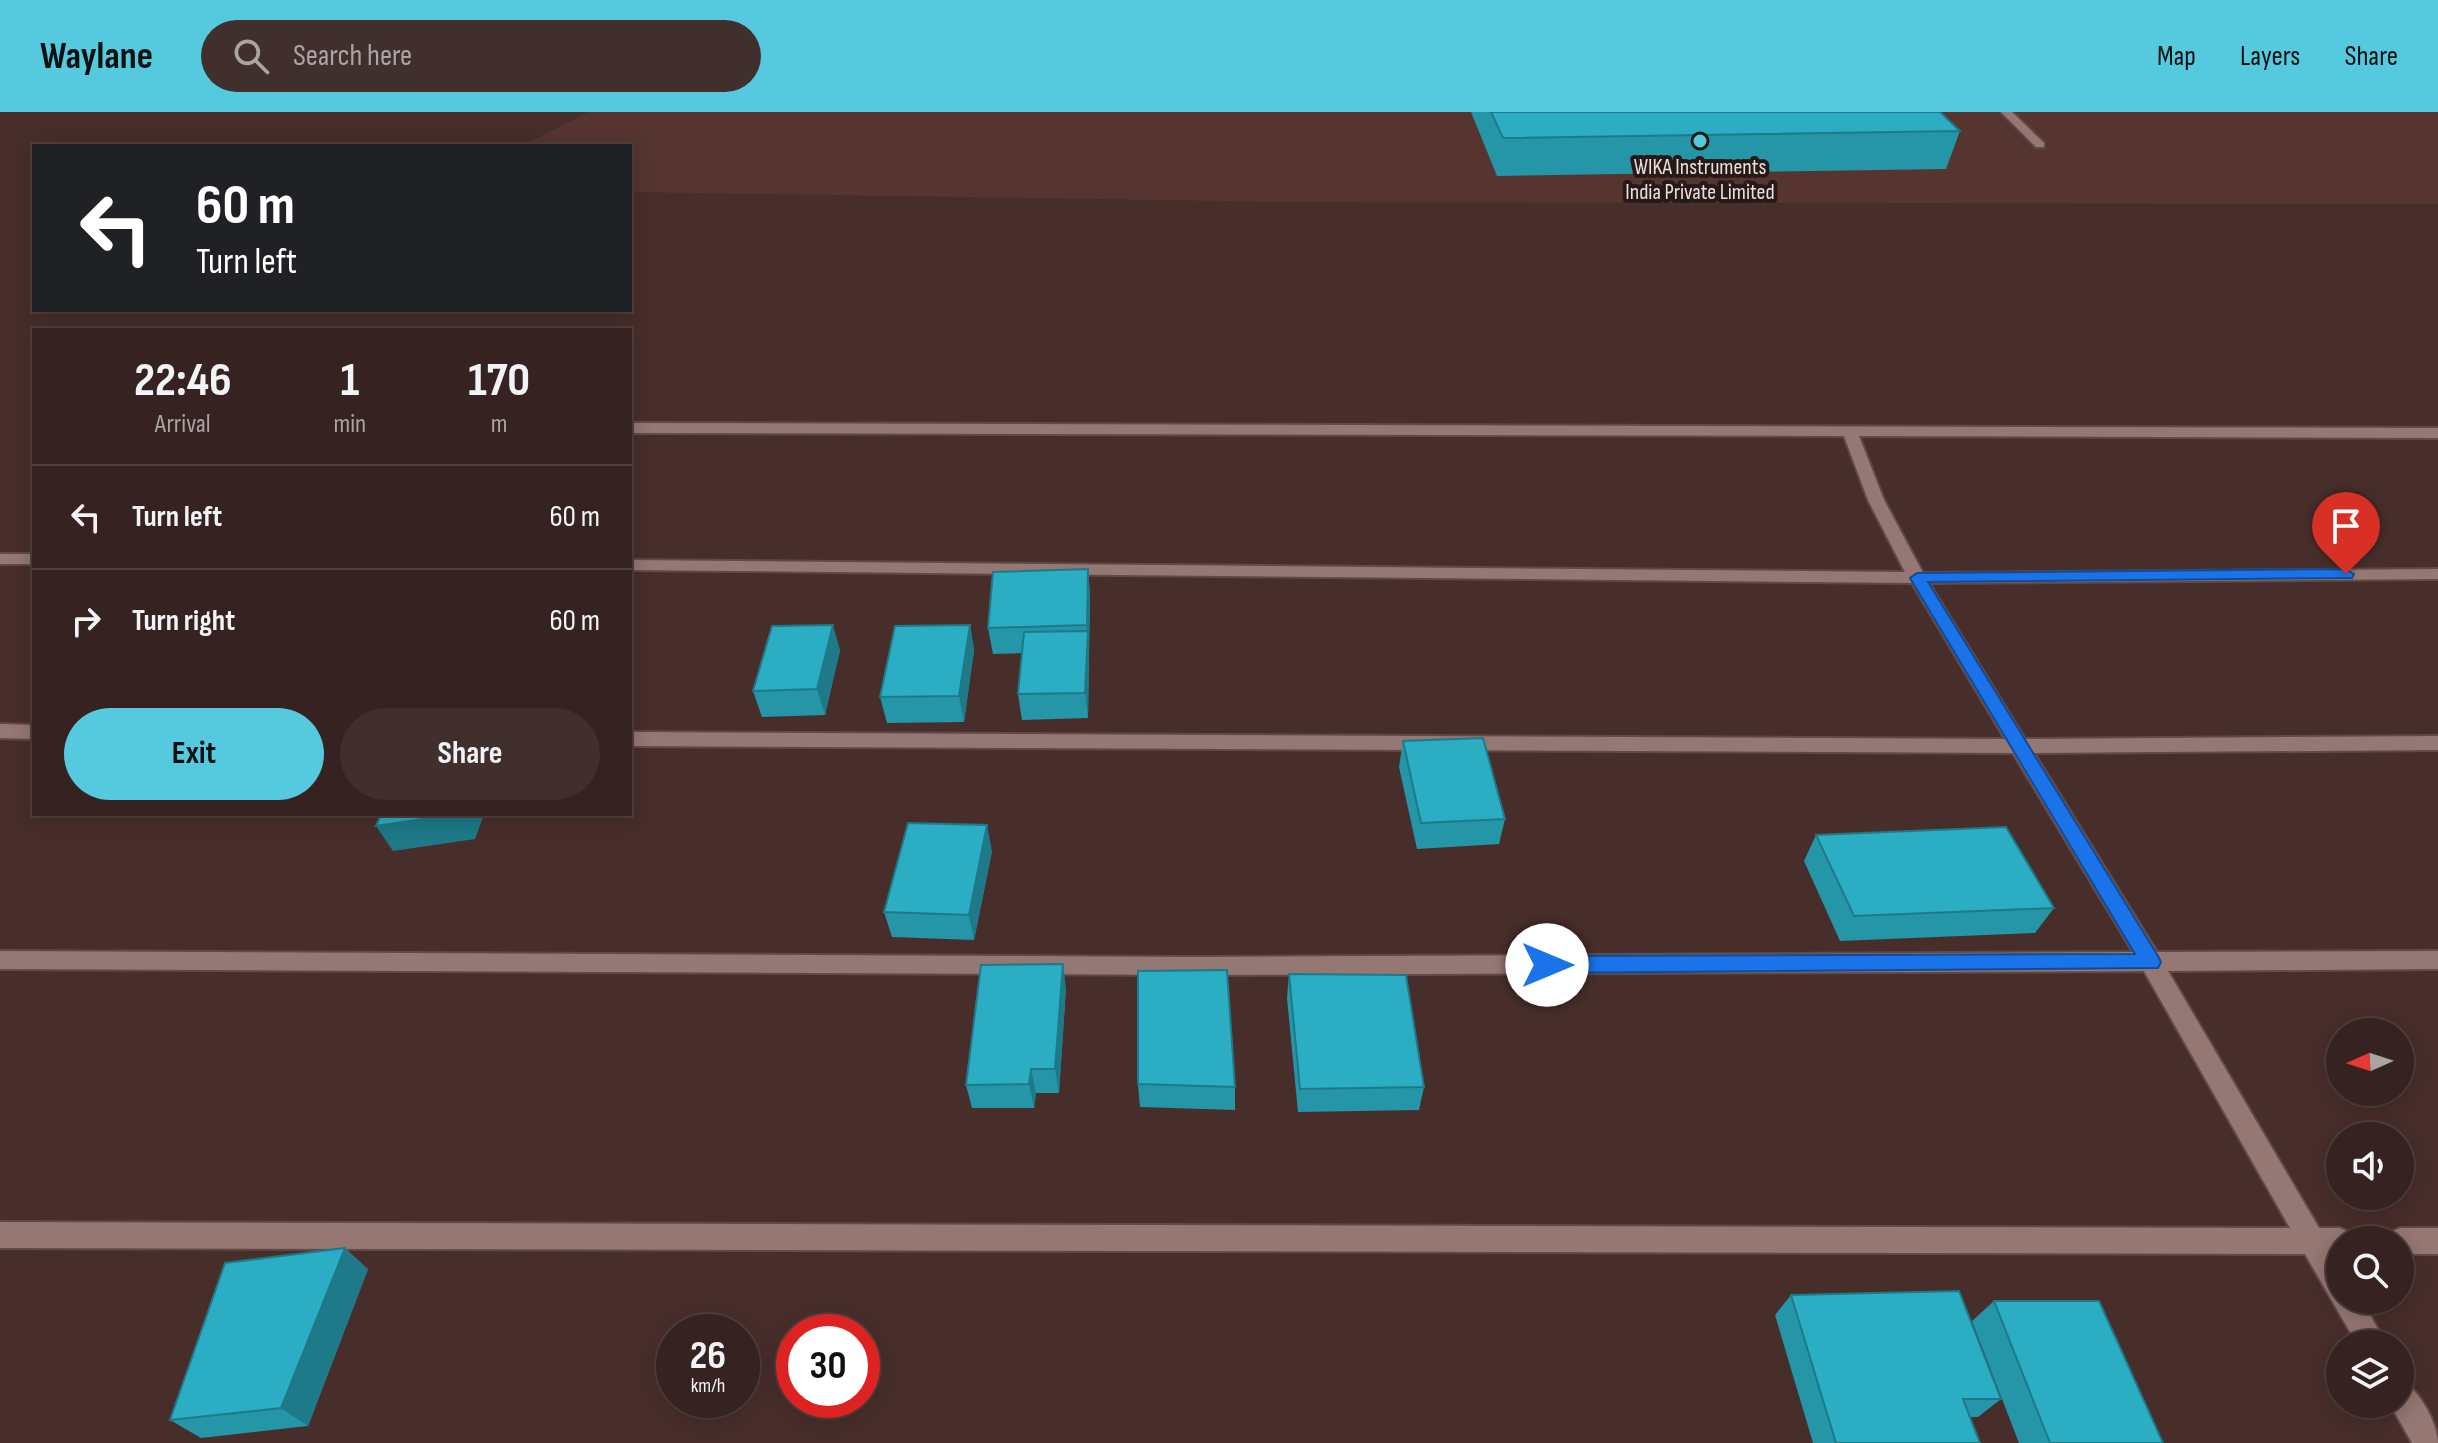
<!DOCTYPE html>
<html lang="en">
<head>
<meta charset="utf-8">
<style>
  :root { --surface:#362220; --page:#412f2d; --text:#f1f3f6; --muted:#aaa4a5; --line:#503f3e; --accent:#55cadf }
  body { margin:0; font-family:"Sofia Sans Condensed",sans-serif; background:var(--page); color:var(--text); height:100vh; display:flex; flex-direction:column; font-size:30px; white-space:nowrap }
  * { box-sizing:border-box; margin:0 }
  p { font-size:26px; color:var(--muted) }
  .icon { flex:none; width:44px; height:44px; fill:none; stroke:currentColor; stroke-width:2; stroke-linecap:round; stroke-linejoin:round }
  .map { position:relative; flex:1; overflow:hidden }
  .drawer { position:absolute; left:32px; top:216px; width:600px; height:488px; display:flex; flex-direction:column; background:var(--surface); border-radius:0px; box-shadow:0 4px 20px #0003,0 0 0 2px var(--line) }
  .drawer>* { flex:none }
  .top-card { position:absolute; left:32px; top:32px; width:600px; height:168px; border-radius:0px; box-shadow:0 4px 20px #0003,0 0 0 2px var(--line); background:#202124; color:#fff; overflow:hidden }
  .needle { width:52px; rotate:267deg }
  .controls { position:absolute; left:2326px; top:906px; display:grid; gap:16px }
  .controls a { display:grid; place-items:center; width:88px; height:88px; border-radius:50%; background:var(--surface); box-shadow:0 4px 20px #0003,0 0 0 2px var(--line); font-size:40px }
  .speed { position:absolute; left:656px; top:1202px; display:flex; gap:16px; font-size:40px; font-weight:700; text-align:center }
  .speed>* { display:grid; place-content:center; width:104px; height:104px; border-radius:50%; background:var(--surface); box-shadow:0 4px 20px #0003,0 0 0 2px var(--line); line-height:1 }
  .speed small { font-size:20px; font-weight:400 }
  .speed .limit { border:12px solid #d22; background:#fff; color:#111 }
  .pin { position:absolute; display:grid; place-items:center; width:68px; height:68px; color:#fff; margin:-82px -34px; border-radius:50% 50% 50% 0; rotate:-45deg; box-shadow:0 0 8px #0007 }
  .pin .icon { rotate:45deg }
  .me { position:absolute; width:88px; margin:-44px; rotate:90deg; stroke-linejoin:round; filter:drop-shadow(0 0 6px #0008) }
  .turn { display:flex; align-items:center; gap:28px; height:168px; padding:0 32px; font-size:36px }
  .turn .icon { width:104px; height:104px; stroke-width:2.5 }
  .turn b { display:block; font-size:56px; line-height:68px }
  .eta { display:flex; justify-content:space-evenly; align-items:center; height:136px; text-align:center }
  .eta b { font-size:48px; font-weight:700; line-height:56px }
  .action { display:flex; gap:16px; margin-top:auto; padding:16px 32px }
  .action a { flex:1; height:92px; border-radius:48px; background:var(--accent); color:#111; font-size:32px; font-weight:700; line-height:92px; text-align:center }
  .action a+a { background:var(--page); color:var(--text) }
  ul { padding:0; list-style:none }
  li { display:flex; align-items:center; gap:24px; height:104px; padding:0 32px; border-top:2px solid var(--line) }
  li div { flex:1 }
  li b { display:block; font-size:30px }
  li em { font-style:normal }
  header { display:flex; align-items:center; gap:48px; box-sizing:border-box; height:112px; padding:0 40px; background:var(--accent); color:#111 }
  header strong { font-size:38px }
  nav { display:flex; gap:44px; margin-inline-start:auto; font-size:28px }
  .search { width:560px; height:72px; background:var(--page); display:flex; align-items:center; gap:20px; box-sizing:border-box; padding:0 28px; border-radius:44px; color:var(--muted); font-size:30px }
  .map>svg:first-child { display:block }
  .built { fill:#563531 }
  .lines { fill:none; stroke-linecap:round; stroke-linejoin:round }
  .lane-casing { stroke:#604a48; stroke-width:4 }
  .street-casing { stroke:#604a48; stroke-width:4 }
  .lane { fill:#957773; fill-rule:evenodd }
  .street { fill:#957773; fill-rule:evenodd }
  .wall { fill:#2595a8 }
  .shaded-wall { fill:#1e7988 }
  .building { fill:#2badc3; stroke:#1e7988; stroke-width:2 }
  .route { fill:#1a73e8; stroke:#114b97; stroke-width:2 }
  .poi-dot { fill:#55cadf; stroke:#261a19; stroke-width:3 }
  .labels { text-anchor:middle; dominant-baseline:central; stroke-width:8; stroke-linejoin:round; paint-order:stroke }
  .far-poi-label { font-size:22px; fill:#efdedc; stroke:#261a19 }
</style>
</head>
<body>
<header>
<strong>Waylane</strong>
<div class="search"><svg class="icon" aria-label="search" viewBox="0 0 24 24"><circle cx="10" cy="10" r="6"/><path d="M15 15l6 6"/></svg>Search here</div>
<nav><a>Map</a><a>Layers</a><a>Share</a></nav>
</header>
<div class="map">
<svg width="2438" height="1331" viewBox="0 0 2438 1331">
  <rect width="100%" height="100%" fill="#482e2b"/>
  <!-- built -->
  <polygon class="built" points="588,0 2438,0 2438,92 1296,90 630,80 630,34 522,34"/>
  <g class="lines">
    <defs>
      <polygon id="lane" points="2001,0 2012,0 2044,31 2044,35 2036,35"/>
      <g id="street">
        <polygon points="630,311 2438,316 2438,326 1859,324 1884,388 1923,461 2438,457 2438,467 1929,471 2025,627 2438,624 2438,638 2034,641 2157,840 2438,839 2438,857 2168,859 2319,1116 2340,1116 2349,1120 2353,1128 2340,1128 2340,1142 2334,1142 2340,1151 2340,1188 2362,1188 2386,1232 2357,1232 2305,1142 0,1136 0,1110 2290,1116 2144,859 1197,863 0,857 0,839 1197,845 2133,840 2013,641 630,634 630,620 2005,627 1912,471 630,458 630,448 1905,460 1868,388 1844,324 630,321"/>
        <rect x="0" y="442" width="34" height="10"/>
        <polygon points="0,612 34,613 34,627 0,626"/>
        <polygon points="2400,1116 2438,1116 2438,1142 2400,1142 2400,1128 2387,1128 2391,1120"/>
        <path d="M2400 1268C2418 1275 2438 1312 2438 1331H2412L2390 1292H2400Z"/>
      </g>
    </defs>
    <!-- lane casing -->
    <use href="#lane" class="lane-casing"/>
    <!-- street casing -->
    <use href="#street" class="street-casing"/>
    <!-- lane -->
    <use href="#lane" class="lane"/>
    <!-- street -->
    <use href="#street" class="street"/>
  </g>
  <!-- wall -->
  <g class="wall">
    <polygon points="1471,0 1940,0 1960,19 1946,57 1497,64"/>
    <polygon points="1088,457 1090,482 1088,606 1022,608 1018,582 1022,541 993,542 988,516"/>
    <polygon points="970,513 974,538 964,610 887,611 880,585"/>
    <polygon points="840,538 825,603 762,605 753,579"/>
    <polygon points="1403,629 1505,707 1499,732 1417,737 1399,655"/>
    <polygon points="1816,723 2054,796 2035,821 1840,829 1804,749"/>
    <polygon points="992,739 974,828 892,825 884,800"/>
    <polygon points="1289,862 1424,975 1419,998 1298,1000 1287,886"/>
    <polygon points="1066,876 1059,981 1036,981 1034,996 972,996 966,973"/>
    <polygon points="1138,972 1235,975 1235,998 1140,995"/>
    <polygon points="368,1157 308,1314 201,1326 170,1308"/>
    <polygon points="1791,1183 2001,1287 1978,1305 1970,1305 1980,1331 1813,1331 1775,1203"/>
    <polygon points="1994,1189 2163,1331 2019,1331 1972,1209"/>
  </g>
  <!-- shaded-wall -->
  <g class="shaded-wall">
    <polygon points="1088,457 1090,482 1088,606 1085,581"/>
    <polygon points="833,513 840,538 825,603 817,577"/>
    <polygon points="970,513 974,538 964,610 959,584"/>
    <polygon points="454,702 484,702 475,727 393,739 376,714"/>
    <polygon points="987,713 992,739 974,828 969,803"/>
    <polygon points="1063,852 1066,876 1059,981 1055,957"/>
    <polygon points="1031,957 1036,981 1034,996 1029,972"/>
    <polygon points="345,1136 368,1157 308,1314 281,1296"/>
  </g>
  <!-- building -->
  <g class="building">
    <polygon points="1491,0 1940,0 1960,19 1503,26"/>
    <polygon points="1088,457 1087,513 988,516 993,460"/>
    <polygon points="833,513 817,577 753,579 772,514"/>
    <polygon points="970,513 959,584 880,585 895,514"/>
    <polygon points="1088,519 1085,581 1018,582 1024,520"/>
    <polygon points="1483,626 1505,707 1421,711 1403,629"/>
    <polygon points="381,702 454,702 376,714"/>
    <polygon points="908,711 987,713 969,803 884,800"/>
    <polygon points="2006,715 2054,796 1854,804 1816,723"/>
    <polygon points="1063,852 1055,957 1031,957 1029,972 966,973 981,853"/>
    <polygon points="1227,858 1235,975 1138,972 1138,859"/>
    <polygon points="1289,862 1406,863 1424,975 1300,977"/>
    <polygon points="345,1136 281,1296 170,1308 225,1151"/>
    <polygon points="1959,1179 2001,1287 1963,1287 1980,1331 1836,1331 1791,1183"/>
    <polygon points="1994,1189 2099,1189 2163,1331 2050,1331"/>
  </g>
  <!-- route -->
  <polygon class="route" points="2346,457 2354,462 2352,466 1928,470 2158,844 2161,850 2158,856 1547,861 1537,853 1547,844 2135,842 1910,466 1917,461"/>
  <!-- markers -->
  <circle class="poi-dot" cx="1700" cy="29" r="8"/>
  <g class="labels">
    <!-- far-poi labels -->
    <g class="far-poi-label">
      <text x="1700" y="55">WIKA Instruments<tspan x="1700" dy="25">India Private Limited</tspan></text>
    </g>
  </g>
</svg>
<div class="controls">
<a><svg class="needle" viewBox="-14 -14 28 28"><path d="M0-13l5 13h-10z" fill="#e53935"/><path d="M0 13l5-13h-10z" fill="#aaa4a5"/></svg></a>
<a><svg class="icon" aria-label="sound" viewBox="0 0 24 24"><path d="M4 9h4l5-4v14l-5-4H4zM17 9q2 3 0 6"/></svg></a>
<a><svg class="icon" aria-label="search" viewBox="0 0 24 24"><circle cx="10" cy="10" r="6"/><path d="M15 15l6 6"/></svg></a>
<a><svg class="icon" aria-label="layers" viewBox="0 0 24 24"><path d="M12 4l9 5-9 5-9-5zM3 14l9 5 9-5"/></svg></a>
</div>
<div class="speed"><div>26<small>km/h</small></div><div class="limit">30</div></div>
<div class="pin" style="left:2346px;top:462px;background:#d93025"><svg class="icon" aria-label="arrive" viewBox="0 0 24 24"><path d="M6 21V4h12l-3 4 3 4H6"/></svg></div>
<svg class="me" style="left:1547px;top:853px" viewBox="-20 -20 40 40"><circle r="19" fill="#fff"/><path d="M0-13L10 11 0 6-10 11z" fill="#1a73e8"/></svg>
<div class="top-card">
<div class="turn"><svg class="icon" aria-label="left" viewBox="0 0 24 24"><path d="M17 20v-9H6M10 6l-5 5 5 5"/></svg><div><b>60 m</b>Turn left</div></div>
</div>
<section class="drawer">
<div class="eta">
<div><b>22:46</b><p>Arrival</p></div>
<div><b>1</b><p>min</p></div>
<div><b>170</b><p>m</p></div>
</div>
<ul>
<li><svg class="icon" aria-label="left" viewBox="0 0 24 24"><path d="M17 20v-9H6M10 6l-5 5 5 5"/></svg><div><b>Turn left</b></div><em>60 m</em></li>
<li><svg class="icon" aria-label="right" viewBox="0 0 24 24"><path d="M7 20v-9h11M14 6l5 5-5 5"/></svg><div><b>Turn right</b></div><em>60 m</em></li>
</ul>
<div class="action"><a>Exit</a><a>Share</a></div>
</section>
</div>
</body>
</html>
